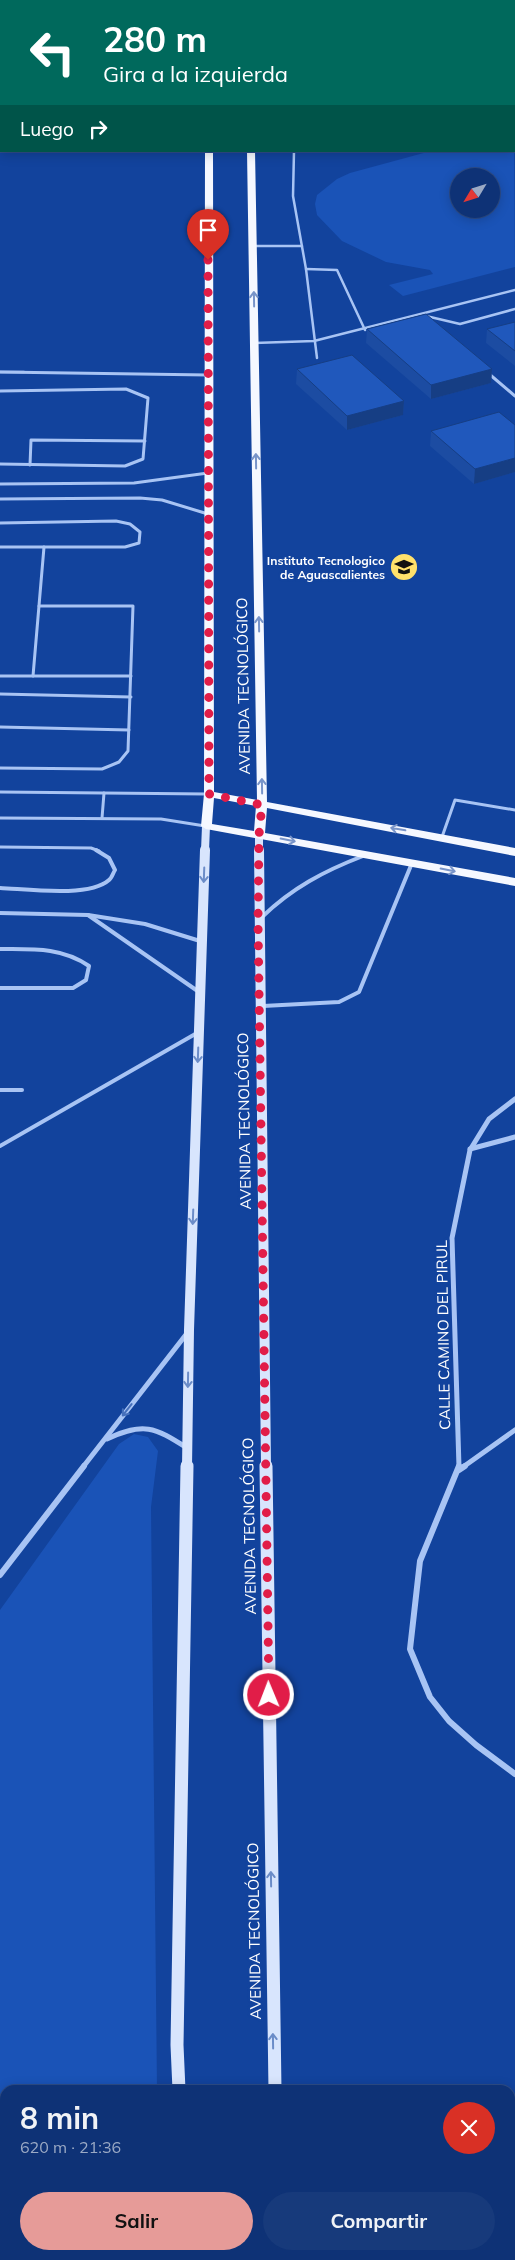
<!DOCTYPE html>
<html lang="es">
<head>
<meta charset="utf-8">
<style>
  :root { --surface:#0e3276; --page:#173a7b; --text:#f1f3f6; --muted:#9baac5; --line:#2e4d88; --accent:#e69b98 }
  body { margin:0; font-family:Mulish,sans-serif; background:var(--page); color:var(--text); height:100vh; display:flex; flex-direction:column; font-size:19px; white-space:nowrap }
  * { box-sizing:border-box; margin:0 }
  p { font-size:16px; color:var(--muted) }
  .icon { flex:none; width:28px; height:28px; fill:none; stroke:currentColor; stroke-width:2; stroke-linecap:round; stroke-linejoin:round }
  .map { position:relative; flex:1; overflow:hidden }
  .drawer { position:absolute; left:0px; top:2085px; width:515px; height:175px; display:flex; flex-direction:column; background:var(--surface); border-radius:15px 15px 0 0; box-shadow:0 2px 12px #0003,0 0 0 1px var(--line) }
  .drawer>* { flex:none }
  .top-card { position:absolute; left:0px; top:0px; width:515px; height:152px; box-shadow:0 2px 12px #0003,0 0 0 1px var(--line); background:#00695c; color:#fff; overflow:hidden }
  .needle { width:32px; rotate:232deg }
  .fabs { position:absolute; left:450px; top:168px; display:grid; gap:10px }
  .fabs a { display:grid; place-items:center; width:50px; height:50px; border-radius:50%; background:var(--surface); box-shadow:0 2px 12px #0003,0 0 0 1px var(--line); font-size:25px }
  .pin { position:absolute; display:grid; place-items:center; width:42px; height:42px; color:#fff; margin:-51px -21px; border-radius:50% 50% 50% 0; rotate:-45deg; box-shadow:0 0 5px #0007 }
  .pin .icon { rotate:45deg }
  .me { position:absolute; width:55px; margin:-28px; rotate:359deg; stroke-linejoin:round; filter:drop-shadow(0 0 4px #0008) }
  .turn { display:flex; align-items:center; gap:18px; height:105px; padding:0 20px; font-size:22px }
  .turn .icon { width:65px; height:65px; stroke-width:2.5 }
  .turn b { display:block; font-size:35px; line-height:42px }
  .then { display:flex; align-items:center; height:48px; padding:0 20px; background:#0003; gap:10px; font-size:19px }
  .round { display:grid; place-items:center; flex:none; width:52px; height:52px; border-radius:26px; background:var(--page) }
  .summary { display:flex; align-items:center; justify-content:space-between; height:85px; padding:0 20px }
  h1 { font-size:30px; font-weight:700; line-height:38px }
  .cta { display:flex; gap:10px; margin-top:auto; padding:10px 20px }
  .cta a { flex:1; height:58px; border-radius:30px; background:var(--accent); color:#111; font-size:20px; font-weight:700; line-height:58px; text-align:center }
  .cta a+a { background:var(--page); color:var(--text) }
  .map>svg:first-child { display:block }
  .green { fill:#1a53b7; fill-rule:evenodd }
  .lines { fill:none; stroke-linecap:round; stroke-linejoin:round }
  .service-far2 { stroke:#a8c4f4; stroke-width:2.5 }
  .service-far1 { stroke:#a8c4f4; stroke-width:3 }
  .service { stroke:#a8c4f4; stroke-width:4 }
  .pedestrian { stroke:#a8c4f4; stroke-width:3 }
  .minor-far1 { stroke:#a8c4f4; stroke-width:5 }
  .minor { stroke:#a8c4f4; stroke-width:6 }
  .secondary-far2 { stroke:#d8e5fd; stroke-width:8 }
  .secondary-far1 { stroke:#d8e5fd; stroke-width:10 }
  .secondary { stroke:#d8e5fd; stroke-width:13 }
  .primary { fill:#f5f8ff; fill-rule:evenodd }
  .wall { fill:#1c4ca2 }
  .shaded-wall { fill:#163e84 }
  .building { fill:#2058bc; stroke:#163e84 }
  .oneway { stroke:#7894c9 }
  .oneway2 { stroke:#6b8cc8 }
  .oneway3 { stroke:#4670bb }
  .route { stroke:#e11d48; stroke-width:9; stroke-dasharray:0 16.2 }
  .labels { text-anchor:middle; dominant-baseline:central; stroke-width:5; stroke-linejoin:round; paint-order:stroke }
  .far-poi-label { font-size:12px; font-weight:bold; fill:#fff; stroke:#12439d; text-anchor:end }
  .street-label { font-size:15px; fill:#fff; stroke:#12439d }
</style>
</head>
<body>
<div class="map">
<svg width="515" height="2260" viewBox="0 0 515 2260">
  <rect width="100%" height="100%" fill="#12439d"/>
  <!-- green -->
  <g class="green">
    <path d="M514 131 515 267 403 296 389 285 433 274 430 270 386 262 342 241 317 215 315 204 317 195 337 179 350 173 431 151H514ZM491 176V209H459V176Z"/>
    <polygon points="134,1434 148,1437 158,1451 151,1507 157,2090 5,2090 5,2255 160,2255 160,2260 0,2260 0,1610 119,1444"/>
  </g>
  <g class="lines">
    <!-- service-far2 -->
    <g class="service-far2">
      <polyline points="14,0 18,1"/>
      <polyline points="294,151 293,196 306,269 317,358"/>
      <polyline points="253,246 302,246"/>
      <polyline points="306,269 337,270 365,330"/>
      <polyline points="426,316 460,324 515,309"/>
      <polyline points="254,343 314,341 515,290"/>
      <polyline points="0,372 24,372"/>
    </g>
    <!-- service-far1 -->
    <g class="service-far1">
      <polyline points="0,372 208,375"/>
      <polyline points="488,373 515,396"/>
      <polyline points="0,391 126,389 148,398 143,459 125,466 0,464"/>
      <polyline points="30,465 31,440 145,441"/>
      <polyline points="0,484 134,483 208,473"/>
      <polyline points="0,499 140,498 162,500 208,514"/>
      <polyline points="0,523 116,521 130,524 140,532 139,543 125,547 0,547"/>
      <polyline points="0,676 131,676"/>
      <polyline points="33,676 44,547"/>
      <polyline points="0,694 131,697"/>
      <polyline points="0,727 129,730"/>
      <polyline points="0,768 102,769 119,762 128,751 133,606 39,606"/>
      <polyline points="0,792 207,794"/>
      <polyline points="0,818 161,819 205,826"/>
      <polyline points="102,818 104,793"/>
      <polyline points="0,847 91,848 99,851"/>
    </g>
    <!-- service -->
    <g class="service">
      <path d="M0 888C26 889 89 898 109 880 112 878 113 873 115 870L109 858 96 850"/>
      <polyline points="0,913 88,915 199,992"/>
      <polyline points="88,915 145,924 200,941"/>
      <path d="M262 917C292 888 324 871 363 856"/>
      <path d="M0 949C32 949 62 947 89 966L86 980 73 988H0"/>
      <polyline points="263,1006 339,1002 359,992 412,863"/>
      <polyline points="0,1090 22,1090"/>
      <polyline points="0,1146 197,1033"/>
    </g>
    <!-- pedestrian -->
    <polyline class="pedestrian" points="442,837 455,800 515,810"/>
    <!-- minor-far1 -->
    <g class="minor-far1">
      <polyline points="470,1149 515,1137"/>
      <path d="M107 1439C144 1422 154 1427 187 1448"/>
      <polyline points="83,1467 188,1332"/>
      <polyline points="459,1467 452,1238 470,1150 489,1119 515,1099"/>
      <polyline points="463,1467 515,1430"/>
    </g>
    <!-- minor -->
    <g class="minor">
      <polyline points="459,1466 420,1561 410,1649 430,1697 449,1721 476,1745 515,1774"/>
      <polyline points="459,1470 465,1466"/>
      <polyline points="0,1575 84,1466"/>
      <polyline points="510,2254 515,2244"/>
    </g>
    <!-- secondary-far2 -->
    <g class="secondary-far2">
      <polyline points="259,835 259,851"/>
      <polyline points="205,851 206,826"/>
    </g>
    <!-- secondary-far1 -->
    <g class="secondary-far1">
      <polyline points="259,850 266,1467"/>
      <polyline points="187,1467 189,1330 205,850"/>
    </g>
    <!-- secondary -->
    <g class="secondary">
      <polyline points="266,1466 275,2090"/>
      <polyline points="179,2090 177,2045 187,1466"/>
      <polyline points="186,2255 186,2260"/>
      <polyline points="293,2255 294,2260"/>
    </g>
    <!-- primary -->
    <g class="primary">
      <rect x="213" y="0" width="6" height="1"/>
      <rect x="246" y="0" width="6" height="1"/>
      <path d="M205 151H213L214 792 257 800 247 151H255L267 802 515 848V856L267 808 265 833 515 878V886L206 829 201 826 204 794ZM214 798 256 806 254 831 212 824Z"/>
    </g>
  </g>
  <!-- wall -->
  <g class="wall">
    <polygon points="515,322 515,366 486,343 487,329"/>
    <polygon points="367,329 492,369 491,383 431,399 366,343"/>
    <polygon points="297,369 404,401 403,415 347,430 296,384"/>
    <polygon points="515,425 515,472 474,484 430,446 431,431"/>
  </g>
  <!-- shaded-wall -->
  <g class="shaded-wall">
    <polygon points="492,369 491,383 431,399 431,385"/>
    <polygon points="404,401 403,415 347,430 347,416"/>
    <polygon points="515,458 515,472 474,484 475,469"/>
  </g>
  <!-- building -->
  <g class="building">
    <polygon points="426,314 492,369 431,385 367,329"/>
    <polygon points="515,322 515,351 487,329"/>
    <polygon points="352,355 404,401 347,416 297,369"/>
    <polygon points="499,412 515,425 515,458 475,469 431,431"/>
  </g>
  <!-- one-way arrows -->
  <defs><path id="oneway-shaft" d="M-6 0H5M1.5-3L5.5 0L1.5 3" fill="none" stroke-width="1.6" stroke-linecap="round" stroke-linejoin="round" transform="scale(1.25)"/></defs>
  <g class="oneway">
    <use href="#oneway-shaft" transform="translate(254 299) rotate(-91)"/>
    <use href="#oneway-shaft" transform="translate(256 461) rotate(-91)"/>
    <use href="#oneway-shaft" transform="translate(259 624) rotate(-91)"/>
    <use href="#oneway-shaft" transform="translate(262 786) rotate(-91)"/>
    <use href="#oneway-shaft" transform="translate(398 829) rotate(-170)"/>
    <use href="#oneway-shaft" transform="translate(288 840) rotate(11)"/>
    <use href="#oneway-shaft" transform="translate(448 870) rotate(11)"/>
  </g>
  <g class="oneway2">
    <use href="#oneway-shaft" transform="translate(204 875) rotate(92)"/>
    <use href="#oneway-shaft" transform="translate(198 1055) rotate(92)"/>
    <use href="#oneway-shaft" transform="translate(193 1217) rotate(92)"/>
    <use href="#oneway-shaft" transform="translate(188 1380) rotate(91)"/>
    <use href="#oneway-shaft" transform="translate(271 1879) rotate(-91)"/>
    <use href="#oneway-shaft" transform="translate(273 2041) rotate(-91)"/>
  </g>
  <use class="oneway3" href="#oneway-shaft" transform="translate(127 1410) rotate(128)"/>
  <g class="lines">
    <!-- route -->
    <polyline class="route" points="208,260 209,794 262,805 259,835 258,921 269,1695"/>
  </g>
  <!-- icons -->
  <defs>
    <symbol id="university-disc" viewBox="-11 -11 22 22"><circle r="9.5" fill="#ffe16b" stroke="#12439d"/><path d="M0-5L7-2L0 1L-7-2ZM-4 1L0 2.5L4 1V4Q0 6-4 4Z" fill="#111"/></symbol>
  </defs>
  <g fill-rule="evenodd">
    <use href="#university-disc" x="388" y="551" width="32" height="32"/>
  </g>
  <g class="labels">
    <!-- far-poi labels -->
    <g class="far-poi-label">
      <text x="385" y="560">Instituto Tecnologico<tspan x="385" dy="14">de Aguascalientes</tspan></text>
    </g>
    <!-- street labels -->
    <g class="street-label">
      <text transform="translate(243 686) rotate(-91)">AVENIDA TECNOLÓGICO</text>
      <text transform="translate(244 1121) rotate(-91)">AVENIDA TECNOLÓGICO</text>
      <text transform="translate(443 1335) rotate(-91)">CALLE CAMINO DEL PIRUL</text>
      <text transform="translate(249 1526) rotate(-91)">AVENIDA TECNOLÓGICO</text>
      <text transform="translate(254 1931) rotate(-91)">AVENIDA TECNOLÓGICO</text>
    </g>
  </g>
</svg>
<div class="fabs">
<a><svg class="needle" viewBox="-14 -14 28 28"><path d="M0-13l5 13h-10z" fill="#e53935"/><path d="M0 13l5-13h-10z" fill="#9baac5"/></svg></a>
</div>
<div class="pin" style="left:208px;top:260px;background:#d93025"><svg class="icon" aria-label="arrive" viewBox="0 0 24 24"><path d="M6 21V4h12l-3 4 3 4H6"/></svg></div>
<svg class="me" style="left:269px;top:1695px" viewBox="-20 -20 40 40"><circle r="17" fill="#e11d48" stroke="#fff" stroke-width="3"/><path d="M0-11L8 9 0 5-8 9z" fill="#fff"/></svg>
<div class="top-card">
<div class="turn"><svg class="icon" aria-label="left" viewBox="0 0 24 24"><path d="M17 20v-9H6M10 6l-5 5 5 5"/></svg><div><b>280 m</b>Gira a la izquierda</div></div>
<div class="then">Luego<svg class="icon" aria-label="right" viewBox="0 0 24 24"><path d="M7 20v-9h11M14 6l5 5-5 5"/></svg></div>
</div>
<section class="drawer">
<div class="summary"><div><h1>8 min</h1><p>620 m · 21:36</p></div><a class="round" style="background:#d93025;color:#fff"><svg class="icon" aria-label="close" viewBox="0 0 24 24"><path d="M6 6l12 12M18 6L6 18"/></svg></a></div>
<div class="cta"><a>Salir</a><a>Compartir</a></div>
</section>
</div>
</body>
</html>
